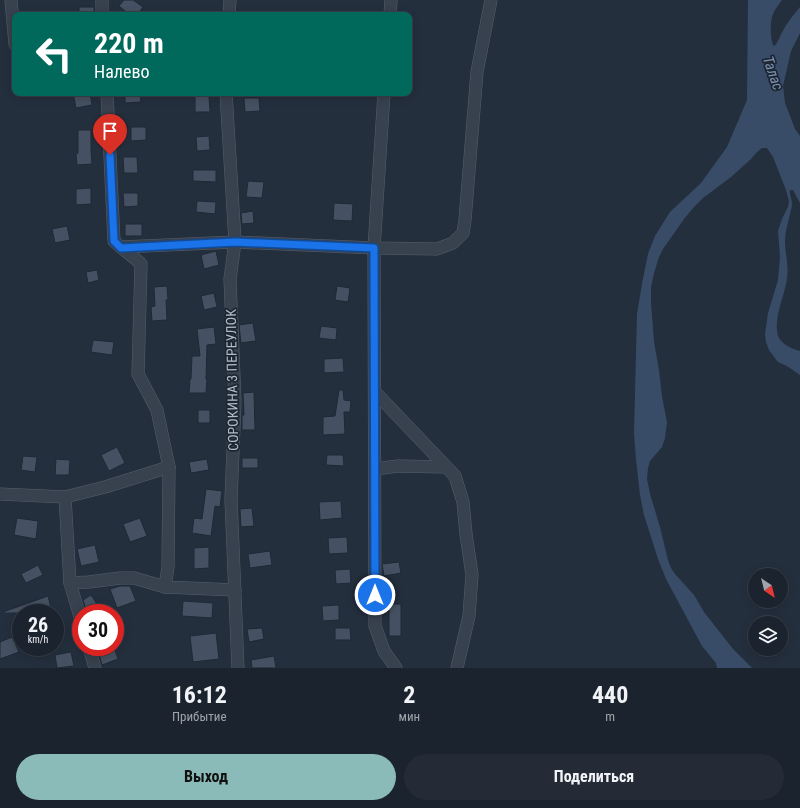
<!DOCTYPE html>
<html lang="ru">
<head>
<meta charset="utf-8">
<style>
  :root { --surface:#1b232e; --page:#242b36; --text:#f1f3f6; --muted:#a0a4aa; --line:#39404a; --accent:#8bbbb9 }
  body { margin:0; font-family:"Roboto Condensed",sans-serif; background:var(--page); color:var(--text); height:100vh; display:flex; flex-direction:column; font-size:15px; white-space:nowrap }
  * { box-sizing:border-box; margin:0 }
  p { font-size:13px; color:var(--muted) }
  .icon { flex:none; width:22px; height:22px; fill:none; stroke:currentColor; stroke-width:2; stroke-linecap:round; stroke-linejoin:round }
  .map { position:relative; height:668px; overflow:hidden }
  .side { display:flex; flex-direction:column; background:var(--surface); flex:1 }
  .side>* { flex:none }
  .hud { position:absolute; left:12px; top:12px; width:400px; height:84px; border-radius:8px; box-shadow:0 2px 10px #0003,0 0 0 1px var(--line); background:#00695c; color:#fff; overflow:hidden }
  .needle { width:26px; rotate:145deg }
  .tools { position:absolute; left:748px; top:568px; display:grid; gap:8px }
  .tools a { display:grid; place-items:center; width:40px; height:40px; border-radius:50%; background:var(--surface); box-shadow:0 2px 10px #0003,0 0 0 1px var(--line); font-size:20px }
  .speed { position:absolute; left:12px; top:604px; display:flex; gap:8px; font-size:20px; font-weight:700; text-align:center }
  .speed>* { display:grid; place-content:center; width:52px; height:52px; border-radius:50%; background:var(--surface); box-shadow:0 2px 10px #0003,0 0 0 1px var(--line); line-height:1 }
  .speed small { font-size:10px; font-weight:400 }
  .speed .limit { border:6px solid #d22; background:#fff; color:#111 }
  .pin { position:absolute; display:grid; place-items:center; width:34px; height:34px; color:#fff; margin:-41px -17px; border-radius:50% 50% 50% 0; rotate:-45deg; box-shadow:0 0 4px #0007 }
  .pin .icon { rotate:45deg }
  .me { position:absolute; width:44px; margin:-22px; rotate:0deg; stroke-linejoin:round; filter:drop-shadow(0 0 3px #0008) }
  .turn { display:flex; align-items:center; gap:14px; height:84px; padding:0 16px; font-size:18px }
  .turn .icon { width:52px; height:52px; stroke-width:2.5 }
  .turn b { display:block; font-size:28px; line-height:34px }
  .eta { display:flex; justify-content:space-evenly; align-items:center; height:68px; text-align:center }
  .eta b { font-size:24px; font-weight:700; line-height:28px }
  .action { display:flex; gap:8px; margin-top:auto; padding:8px 16px }
  .action a { flex:1; height:46px; border-radius:24px; background:var(--accent); color:#111; font-size:16px; font-weight:700; line-height:46px; text-align:center }
  .action a+a { background:var(--page); color:var(--text) }
  .map>svg:first-child { display:block }
  .water { fill:#394c67 }
  .building { fill:#455162; stroke:#1f2835 }
  .lines { fill:none; stroke-linecap:round; stroke-linejoin:round }
  .minor-casing { stroke:#565f6c; stroke-width:13 }
  .minor { stroke:#38414e; stroke-width:12 }
  .route-casing { stroke:#114b97; stroke-width:10 }
  .route { stroke:#1a73e8; stroke-width:7 }
  .labels { text-anchor:middle; dominant-baseline:central; stroke-width:3.5; stroke-linejoin:round; paint-order:stroke }
  .street-label { font-size:14px; fill:#b4bcc9; stroke:#1d2633 }
  .water-label { font-size:15px; font-style:italic; fill:#7c92b1; stroke:#1d2633 }
</style>
</head>
<body>
<div class="map">
<svg width="800" height="668" viewBox="0 0 800 668">
  <rect width="100%" height="100%" fill="#242f3e"/>
  <!-- water -->
  <path class="water" d="M748 0H782C779 4 775 9 773 14 770 21 770 37 773 45L774 46C777 44 777 42 779 39 785 25 791 18 800 7V33L791 51 783 86 785 103 795 129 800 136V203L793 190H790C789 195 792 199 792 205 792 208 790 211 790 214 788 223 785 232 785 241 785 253 789 266 787 278 785 296 773 317 778 336 781 344 792 349 800 351V375L787 366 778 362 769 350 766 342 765 334 768 313 778 280 780 257 778 231 782 219 788 207 789 201 786 190 773 157 767 148H762L757 152 751 159 731 177 703 198 694 207 684 219 663 249 659 257 654 273 651 287V303L654 342 659 370 662 397 667 422 665 438 662 447 650 461 648 468 647 479 650 494 660 527 668 560 671 568 675 574 694 595 704 612 733 649 752 668H717L716 663 702 646 666 579 658 559 644 515 640 495 636 459 634 433 637 314 642 284 648 254 655 236 670 212 701 183 727 147 747 100Z"/>
  <!-- building -->
  <g class="building">
    <polygon points="124,0 133,0 143,7 137,15 130,15 119,6"/>
    <rect x="79" y="7" width="15" height="8"/>
    <polygon points="73,93 90,93 92,105 76,108"/>
    <polygon points="125,93 140,93 141,102 125,103"/>
    <polygon points="195,96 209,96 210,112 195,112"/>
    <polygon points="244,98 259,98 260,111 245,112"/>
    <polygon points="131,127 146,127 146,140 131,141"/>
    <polygon points="78,130 91,130 91,150 92,164 77,165 76,154 78,153"/>
    <polygon points="209,136 210,150 197,151 196,137"/>
    <polygon points="123,157 137,157 138,173 124,173"/>
    <polygon points="193,170 216,170 216,182 193,181"/>
    <polygon points="248,181 264,182 262,198 246,197"/>
    <polygon points="91,188 91,204 76,205 76,189"/>
    <polygon points="123,193 138,193 138,206 124,207"/>
    <polygon points="197,201 216,202 215,214 196,212"/>
    <polygon points="334,203 353,204 352,221 333,220"/>
    <polygon points="253,211 254,223 242,224 241,213"/>
    <rect x="125" y="224" width="17" height="12"/>
    <polygon points="67,226 70,240 55,243 52,229"/>
    <polygon points="216,251 219,265 204,269 201,255"/>
    <polygon points="97,270 99,280 88,283 86,272"/>
    <polygon points="167,286 168,300 166,300 167,320 152,321 151,307 155,306 154,287"/>
    <polygon points="337,286 350,288 348,302 335,300"/>
    <polygon points="214,293 217,307 204,310 201,296"/>
    <polygon points="253,323 256,341 241,343 239,325"/>
    <polygon points="321,326 337,328 336,340 319,338"/>
    <polygon points="214,327 216,344 207,345 206,379 207,379 206,393 189,393 190,379 191,379 192,356 200,356 197,329"/>
    <polygon points="93,340 114,342 112,355 91,352"/>
    <polygon points="343,358 344,372 324,373 324,359"/>
    <polygon points="339,390 343,390 344,400 351,401 350,412 344,412 345,434 323,435 323,417 335,416"/>
    <polygon points="254,392 255,430 242,430 242,415 244,415 243,393"/>
    <rect x="198" y="410" width="12" height="13"/>
    <polygon points="117,447 125,463 109,471 101,455"/>
    <polygon points="327,455 343,455 344,466 326,465"/>
    <polygon points="23,456 37,457 35,472 21,470"/>
    <rect x="242" y="458" width="16" height="10"/>
    <polygon points="56,459 70,460 69,475 55,475"/>
    <polygon points="207,459 209,470 191,473 189,462"/>
    <polygon points="206,489 222,491 220,507 215,506 211,536 192,533 194,518 202,519"/>
    <polygon points="341,501 342,518 320,520 319,502"/>
    <polygon points="252,508 254,526 241,527 240,509"/>
    <polygon points="17,518 38,521 36,539 14,535"/>
    <polygon points="140,518 147,536 130,542 123,524"/>
    <polygon points="347,537 348,553 329,554 328,538"/>
    <polygon points="95,545 99,562 81,566 77,549"/>
    <polygon points="209,547 209,568 194,569 194,548"/>
    <polygon points="270,551 272,565 250,568 248,554"/>
    <polygon points="399,562 401,573 384,576 382,564"/>
    <polygon points="38,565 43,575 26,583 21,574"/>
    <polygon points="350,569 351,583 336,584 335,570"/>
    <polygon points="120,586 130,586 136,601 117,608 110,589"/>
    <polygon points="91,595 103,613 87,613 83,600"/>
    <polygon points="48,596 51,608 36,613 3,613 3,612"/>
    <polygon points="183,601 213,603 212,618 182,616"/>
    <rect x="389" y="604" width="12" height="32"/>
    <polygon points="339,605 339,620 323,621 322,606"/>
    <polygon points="262,628 264,639 249,642 247,629"/>
    <polygon points="335,628 350,628 351,640 335,640"/>
    <polygon points="216,633 219,659 193,662 190,636"/>
    <polygon points="12,637 19,652 0,659 0,642"/>
    <polygon points="97,647 114,647 118,659 102,665"/>
    <polygon points="71,652 74,666 57,668 55,655"/>
    <polygon points="274,656 276,668 252,668 251,660"/>
  </g>
  <g class="lines">
    <defs>
      <g id="minor">
        <polyline points="11,0 15,44"/>
        <polyline points="102,0 102,15"/>
        <polyline points="229,15 230,0"/>
        <polyline points="390,15 391,0"/>
        <path d="M107 93 114 241C123 250 132 255 141 264L138 374 157 410 169 467 168 567 165 587 235 590"/>
        <polyline points="226,93 235,242 230,279 235,402 231,499 238,668"/>
        <polyline points="384,93 374,248 375,626 384,651 396,668"/>
        <polyline points="121,247 235,242 374,248 437,249 453,243 463,233 465,220 477,72 491,0"/>
        <polyline points="375,392 455,476 463,502 466,534 472,575 469,616 457,668"/>
        <polyline points="375,469 398,466 446,467"/>
        <polyline points="0,494 65,497 70,583 81,620"/>
        <polyline points="65,497 105,487 169,467"/>
        <polyline points="70,583 89,582 120,578 134,578 165,587"/>
        <polyline points="89,647 95,668"/>
      </g>
    </defs>
    <!-- minor casing -->
    <use href="#minor" class="minor-casing"/>
    <!-- minor -->
    <use href="#minor" class="minor"/>
  </g>
  <g class="lines">
    <defs>
      <polyline id="route" points="110,155 114,241 121,248 235,242 374,248 375,595"/>
    </defs>
    <!-- route casing -->
    <use href="#route" class="route-casing"/>
    <!-- route -->
    <use href="#route" class="route"/>
  </g>
  <g class="labels">
    <!-- street labels -->
    <g class="street-label">
      <text transform="translate(232 380) rotate(-91)">СОРОКИНА 3 ПЕРЕУЛОК</text>
    </g>
    <!-- water labels -->
    <g class="water-label">
      <text transform="translate(773 73) rotate(71)">Талас</text>
    </g>
  </g>
</svg>
<div class="tools">
<a><svg class="needle" viewBox="-14 -14 28 28"><path d="M0-13l5 13h-10z" fill="#e53935"/><path d="M0 13l5-13h-10z" fill="#a0a4aa"/></svg></a>
<a><svg class="icon" aria-label="layers" viewBox="0 0 24 24"><path d="M12 4l9 5-9 5-9-5zM3 14l9 5 9-5"/></svg></a>
</div>
<div class="speed"><div>26<small>km/h</small></div><div class="limit">30</div></div>
<div class="pin" style="left:110px;top:155px;background:#d93025"><svg class="icon" aria-label="arrive" viewBox="0 0 24 24"><path d="M6 21V4h12l-3 4 3 4H6"/></svg></div>
<svg class="me" style="left:375px;top:595px" viewBox="-20 -20 40 40"><circle r="17" fill="#1a73e8" stroke="#fff" stroke-width="3"/><path d="M0-11L8 9 0 5-8 9z" fill="#fff"/></svg>
<div class="hud">
<div class="turn"><svg class="icon" aria-label="left" viewBox="0 0 24 24"><path d="M17 20v-9H6M10 6l-5 5 5 5"/></svg><div><b>220 m</b>Налево</div></div>
</div>
</div>
<section class="side">
<div class="eta">
<div><b>16:12</b><p>Прибытие</p></div>
<div><b>2</b><p>мин</p></div>
<div><b>440</b><p>m</p></div>
</div>
<div class="action"><a>Выход</a><a>Поделиться</a></div>
</section>
</body>
</html>
